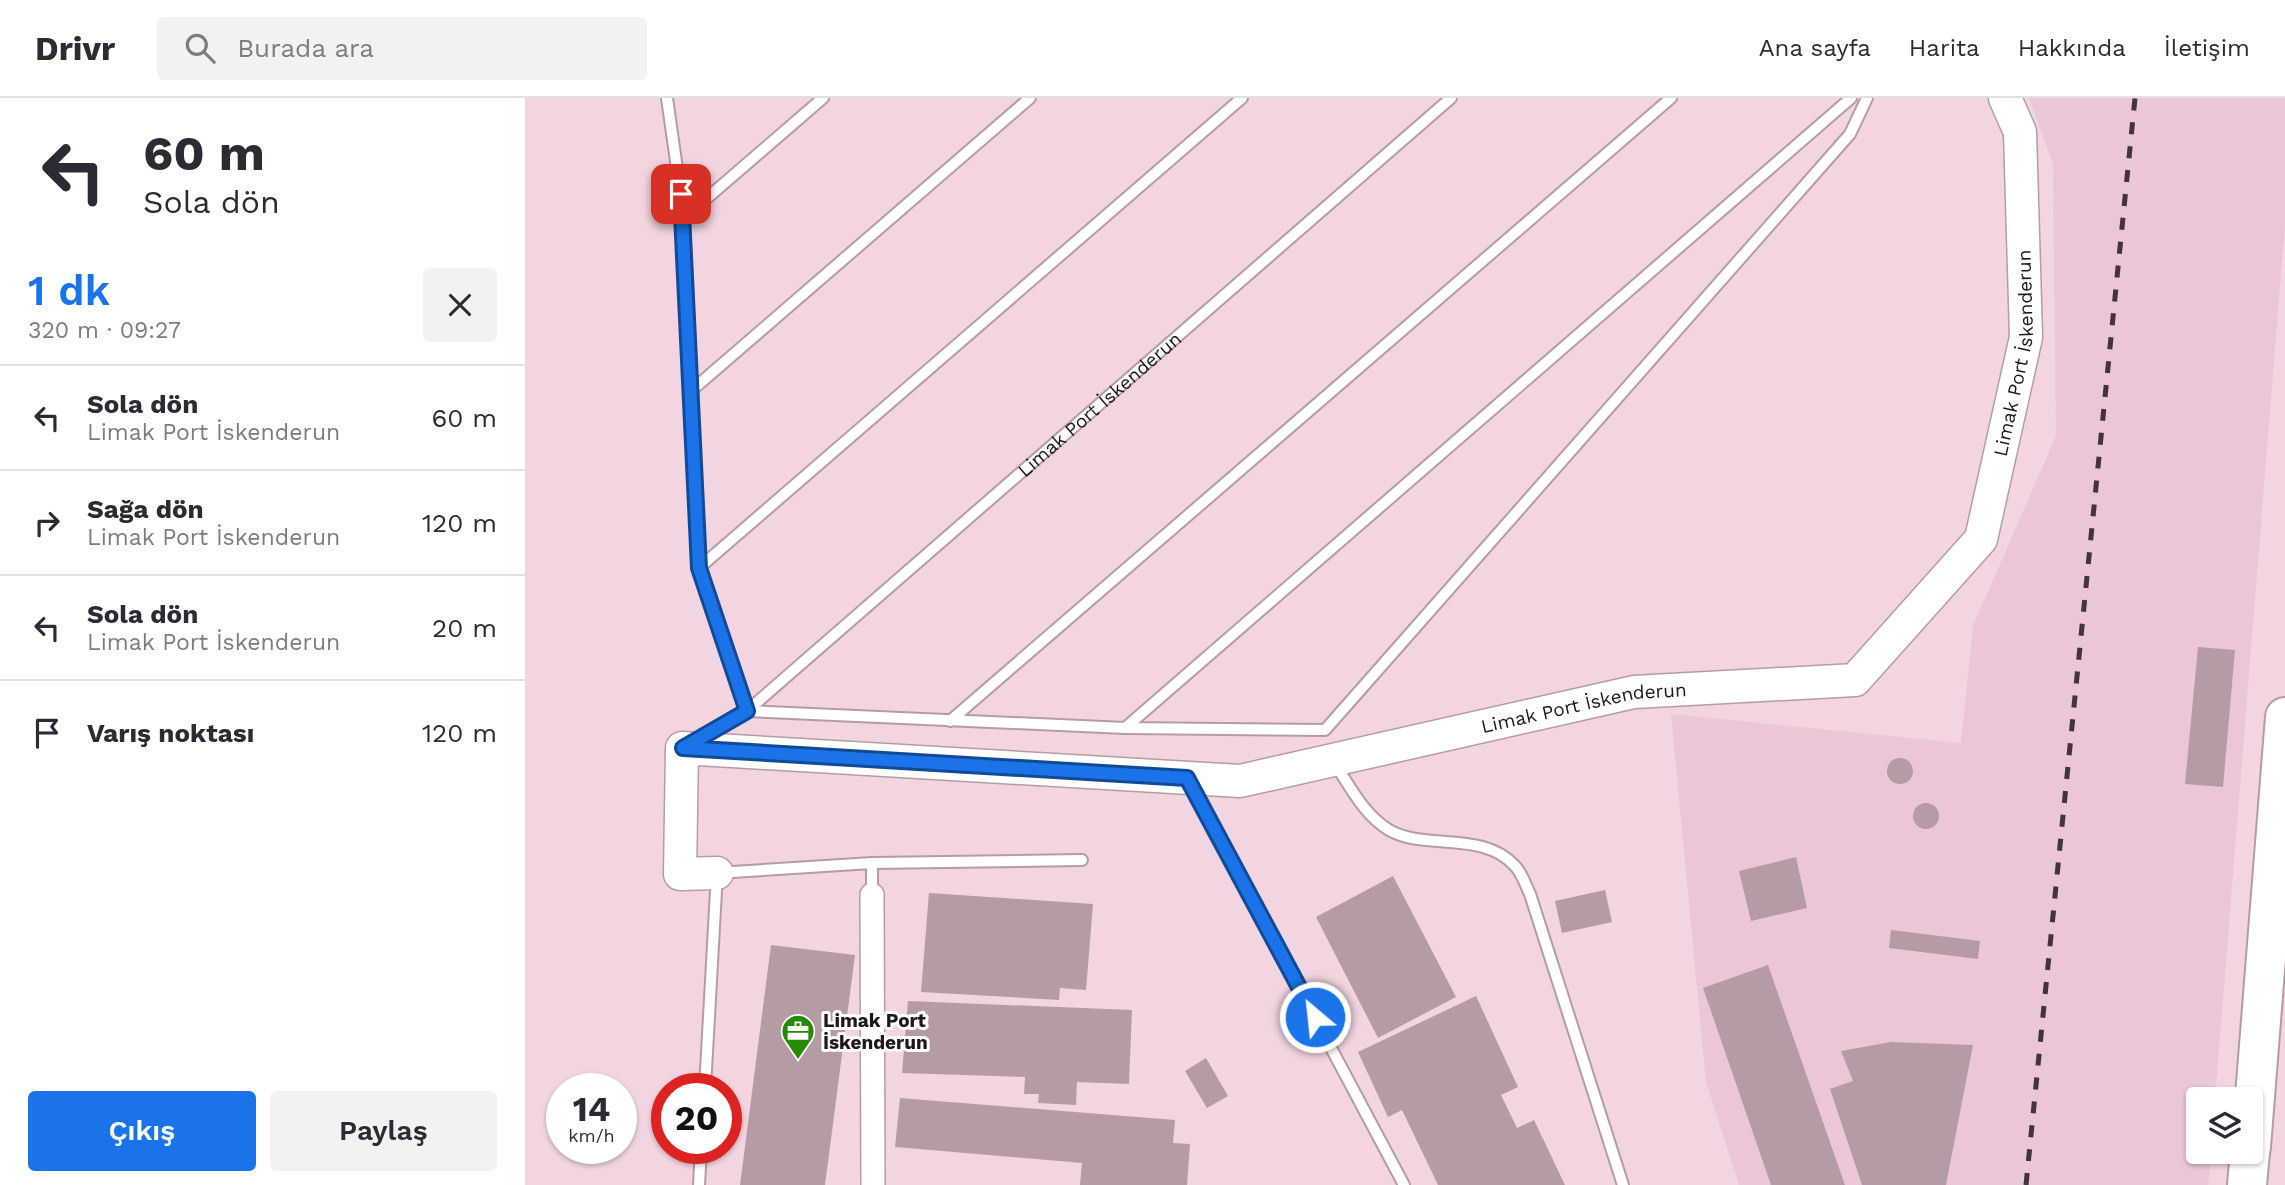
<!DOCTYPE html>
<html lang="tr">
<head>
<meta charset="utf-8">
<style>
  :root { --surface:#fff; --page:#f2f2f3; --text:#2b2b33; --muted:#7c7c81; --line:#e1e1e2; --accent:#1a73e8 }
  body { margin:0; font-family:"Work Sans",sans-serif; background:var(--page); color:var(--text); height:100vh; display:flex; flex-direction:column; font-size:26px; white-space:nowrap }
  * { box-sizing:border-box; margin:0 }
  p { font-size:23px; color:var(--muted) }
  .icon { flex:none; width:38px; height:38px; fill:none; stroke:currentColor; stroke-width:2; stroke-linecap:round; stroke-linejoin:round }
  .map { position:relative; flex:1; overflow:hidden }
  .drawer { display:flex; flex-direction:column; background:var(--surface); width:525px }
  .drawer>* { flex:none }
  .banner { background:#fff; color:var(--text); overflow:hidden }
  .fabs { position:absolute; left:1661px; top:989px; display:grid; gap:14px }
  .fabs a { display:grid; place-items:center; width:77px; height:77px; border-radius:7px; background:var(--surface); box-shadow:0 2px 5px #0004; font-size:35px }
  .speed { position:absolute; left:21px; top:975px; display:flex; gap:14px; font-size:35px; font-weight:700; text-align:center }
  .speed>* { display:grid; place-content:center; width:91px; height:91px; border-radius:50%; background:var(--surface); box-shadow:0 2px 5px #0004; line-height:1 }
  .speed small { font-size:18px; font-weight:400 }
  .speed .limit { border:10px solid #d22; background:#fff; color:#111 }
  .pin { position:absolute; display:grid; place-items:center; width:60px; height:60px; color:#fff; margin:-30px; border-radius:14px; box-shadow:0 4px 10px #0006 }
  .me { position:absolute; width:77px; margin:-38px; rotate:332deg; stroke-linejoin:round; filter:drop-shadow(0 0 5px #0008) }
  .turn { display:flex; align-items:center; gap:24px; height:147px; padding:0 28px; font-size:32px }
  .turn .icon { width:91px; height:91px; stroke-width:2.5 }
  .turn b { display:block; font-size:49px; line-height:60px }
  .round { display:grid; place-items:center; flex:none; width:74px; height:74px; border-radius:7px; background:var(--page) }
  .overview { display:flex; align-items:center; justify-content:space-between; height:119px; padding:0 28px }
  h1 { font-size:42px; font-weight:600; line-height:52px; color:var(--accent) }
  .cta { display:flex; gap:14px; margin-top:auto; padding:14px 28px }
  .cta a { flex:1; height:80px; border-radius:7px; background:var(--accent); color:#fff; font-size:28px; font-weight:600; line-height:80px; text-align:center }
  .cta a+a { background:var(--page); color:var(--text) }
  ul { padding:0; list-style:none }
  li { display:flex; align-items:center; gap:21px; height:105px; padding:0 28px; border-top:2px solid var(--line) }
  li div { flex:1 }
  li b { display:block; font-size:26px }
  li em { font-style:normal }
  header { display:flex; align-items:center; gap:42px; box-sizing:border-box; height:98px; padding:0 35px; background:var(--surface); border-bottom:2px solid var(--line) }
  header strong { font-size:33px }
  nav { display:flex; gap:38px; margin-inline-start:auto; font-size:24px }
  .search { width:490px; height:63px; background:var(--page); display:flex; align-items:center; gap:18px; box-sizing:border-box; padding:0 24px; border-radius:7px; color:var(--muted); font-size:26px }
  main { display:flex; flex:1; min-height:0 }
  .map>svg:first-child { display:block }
  .built { fill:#eac6d6 }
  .building { fill:#b59ba6 }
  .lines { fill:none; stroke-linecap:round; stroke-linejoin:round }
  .lane-casing { stroke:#b69ba7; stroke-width:14 }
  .street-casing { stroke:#b69ba7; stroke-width:26 }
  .secondary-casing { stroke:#b69ba7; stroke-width:35 }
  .highway-casing { stroke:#b69ba7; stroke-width:42 }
  .lane { stroke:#fff; stroke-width:10 }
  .street { stroke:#fff; stroke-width:23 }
  .secondary { stroke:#fff; stroke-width:32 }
  .highway { stroke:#fff; stroke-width:38 }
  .rail { stroke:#41343a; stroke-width:5; stroke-dasharray:12 12; stroke-linecap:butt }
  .route-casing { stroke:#114b97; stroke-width:18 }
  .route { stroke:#1a73e8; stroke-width:12 }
  .labels { text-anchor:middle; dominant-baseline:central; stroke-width:6; stroke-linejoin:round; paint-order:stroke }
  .street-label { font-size:19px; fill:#20161b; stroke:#fff }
  .poi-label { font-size:19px; font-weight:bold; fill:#20161b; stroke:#fff; text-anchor:start }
</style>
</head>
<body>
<header>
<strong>Drivr</strong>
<div class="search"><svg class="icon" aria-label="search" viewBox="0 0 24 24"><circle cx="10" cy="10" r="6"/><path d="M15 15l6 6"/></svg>Burada ara</div>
<nav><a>Ana sayfa</a><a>Harita</a><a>Hakkında</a><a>İletişim</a></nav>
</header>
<main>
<section class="drawer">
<div class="banner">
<div class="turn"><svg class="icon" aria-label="left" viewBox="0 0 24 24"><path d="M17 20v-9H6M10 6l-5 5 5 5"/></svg><div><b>60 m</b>Sola dön</div></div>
</div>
<div class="overview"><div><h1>1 dk</h1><p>320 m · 09:27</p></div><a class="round"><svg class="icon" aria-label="close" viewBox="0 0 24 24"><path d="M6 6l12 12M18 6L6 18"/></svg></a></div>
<ul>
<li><svg class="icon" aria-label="left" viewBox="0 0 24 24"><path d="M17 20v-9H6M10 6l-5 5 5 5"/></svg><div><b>Sola dön</b><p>Limak Port İskenderun</p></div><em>60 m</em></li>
<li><svg class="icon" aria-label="right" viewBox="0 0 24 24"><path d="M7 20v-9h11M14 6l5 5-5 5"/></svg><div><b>Sağa dön</b><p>Limak Port İskenderun</p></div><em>120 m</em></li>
<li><svg class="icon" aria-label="left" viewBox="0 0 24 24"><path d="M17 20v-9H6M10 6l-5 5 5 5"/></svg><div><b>Sola dön</b><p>Limak Port İskenderun</p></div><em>20 m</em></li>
<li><svg class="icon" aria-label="arrive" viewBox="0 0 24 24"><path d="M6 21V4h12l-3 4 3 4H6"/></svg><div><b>Varış noktası</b></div><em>120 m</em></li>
</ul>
<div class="cta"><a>Çıkış</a><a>Paylaş</a></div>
</section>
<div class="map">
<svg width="1760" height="1087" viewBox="0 0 1760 1087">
  <rect width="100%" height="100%" fill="#f2d5e1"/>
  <!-- built -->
  <polygon class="built" points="1504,0 1760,0 1760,125 1690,1001 1673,1001 1673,1054 1686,1054 1683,1087 1214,1087 1181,984 1146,616 1436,645 1448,528 1531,338 1528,66"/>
  <!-- building -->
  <g class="building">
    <polygon points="1673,549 1710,552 1698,689 1660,686"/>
    <circle cx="1375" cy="673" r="13"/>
    <circle cx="1401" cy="718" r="13"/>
    <polygon points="1271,759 1282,810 1226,823 1214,773"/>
    <polygon points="868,778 931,899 853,940 791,819"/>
    <polygon points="1080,792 1087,824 1037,835 1030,803"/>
    <polygon points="404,795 568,806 561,892 535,890 534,902 396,894"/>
    <polygon points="1366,832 1455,843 1453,861 1364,850"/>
    <polygon points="246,847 330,857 300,1087 215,1087"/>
    <polygon points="1243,867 1320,1087 1246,1087 1178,890"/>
    <polygon points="951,898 993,989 976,997 992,1030 1009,1022 1040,1087 913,1087 877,1012 863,1019 833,954"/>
    <polygon points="383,903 607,912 604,986 552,984 551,1007 513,1005 514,996 499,996 500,979 377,975"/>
    <polygon points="1366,944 1448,947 1421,1087 1337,1087 1305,991 1328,983 1316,953"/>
    <polygon points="681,960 703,998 682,1010 660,973"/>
    <polygon points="375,1000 650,1022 648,1045 665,1046 662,1087 555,1087 557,1065 370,1049"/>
  </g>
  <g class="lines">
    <defs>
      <g id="lane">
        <polyline points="142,0 159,120 174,470 222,613 600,630 800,632 1325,36 1342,0"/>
        <polyline points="159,120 298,0"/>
        <polyline points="166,293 505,0"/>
        <polyline points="174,470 717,0"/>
        <polyline points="425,623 1146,0"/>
        <polyline points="600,630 1326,0"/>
        <path id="s1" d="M172 642 222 613 926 0"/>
        <path d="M810 666C826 690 839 717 864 732 900 753 958 732 990 768 997 775 1001 788 1005 796L1098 1087"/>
        <polyline points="665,685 879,1087"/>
        <polyline points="347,765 347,797"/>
        <polyline points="180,990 192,775 347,765 557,762"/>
        <polyline points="174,1087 176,1050"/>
      </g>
      <polyline id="street" points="347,797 348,1087"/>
      <g id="secondary">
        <path id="s2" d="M192 775 155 776 157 650 715 683 1109 594 1330 582 1456 441 1501 239 1495 34 1480 0"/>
      </g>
      <g id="highway">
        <polyline points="1726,1049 1760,619"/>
        <polyline points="1722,1087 1725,1054"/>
      </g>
    </defs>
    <!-- lane casing -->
    <use href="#lane" class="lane-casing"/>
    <!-- street casing -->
    <use href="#street" class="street-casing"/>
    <!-- secondary casing -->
    <use href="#secondary" class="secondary-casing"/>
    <!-- highway casing -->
    <use href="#highway" class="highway-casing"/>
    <!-- lane -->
    <use href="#lane" class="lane"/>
    <!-- street -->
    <use href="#street" class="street"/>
    <!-- secondary -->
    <use href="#secondary" class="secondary"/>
    <!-- highway -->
    <use href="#highway" class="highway"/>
    <!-- rail -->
    <polyline class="rail" points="1501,1087 1610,0"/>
  </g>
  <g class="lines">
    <defs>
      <polyline id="route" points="156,96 174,470 222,613 158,650 662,680 790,919"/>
    </defs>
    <!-- route casing -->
    <use href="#route" class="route-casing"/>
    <!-- route -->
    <use href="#route" class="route"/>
  </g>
  <!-- icons -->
  <defs>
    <symbol id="office-pin" viewBox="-11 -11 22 30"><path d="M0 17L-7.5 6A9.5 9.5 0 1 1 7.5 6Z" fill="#268b00" stroke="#fff"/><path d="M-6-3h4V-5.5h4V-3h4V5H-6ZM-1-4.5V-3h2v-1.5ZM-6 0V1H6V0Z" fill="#fff"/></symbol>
  </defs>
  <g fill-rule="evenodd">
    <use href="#office-pin" x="254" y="914" width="38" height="52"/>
  </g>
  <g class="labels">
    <!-- street labels -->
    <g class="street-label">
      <text stroke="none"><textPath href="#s2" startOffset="1726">Limak Port İskenderun</textPath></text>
      <text stroke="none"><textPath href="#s1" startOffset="525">Limak Port İskenderun</textPath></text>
      <text stroke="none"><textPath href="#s2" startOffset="1074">Limak Port İskenderun</textPath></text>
    </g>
    <!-- poi labels -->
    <g class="poi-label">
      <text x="298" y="922">Limak Port<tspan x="298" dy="22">İskenderun</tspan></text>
    </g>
  </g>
</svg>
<div class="fabs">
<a><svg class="icon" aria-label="layers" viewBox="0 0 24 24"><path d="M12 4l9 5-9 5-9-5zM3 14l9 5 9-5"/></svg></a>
</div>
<div class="speed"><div>14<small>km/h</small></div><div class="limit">20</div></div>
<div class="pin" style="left:156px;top:96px;background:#d93025"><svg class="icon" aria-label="arrive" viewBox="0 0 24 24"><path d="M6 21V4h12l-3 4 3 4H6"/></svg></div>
<svg class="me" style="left:790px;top:919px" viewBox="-20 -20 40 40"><circle r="17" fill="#1a73e8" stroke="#fff" stroke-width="3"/><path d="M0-11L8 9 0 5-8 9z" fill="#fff"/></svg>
</div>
</main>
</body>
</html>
